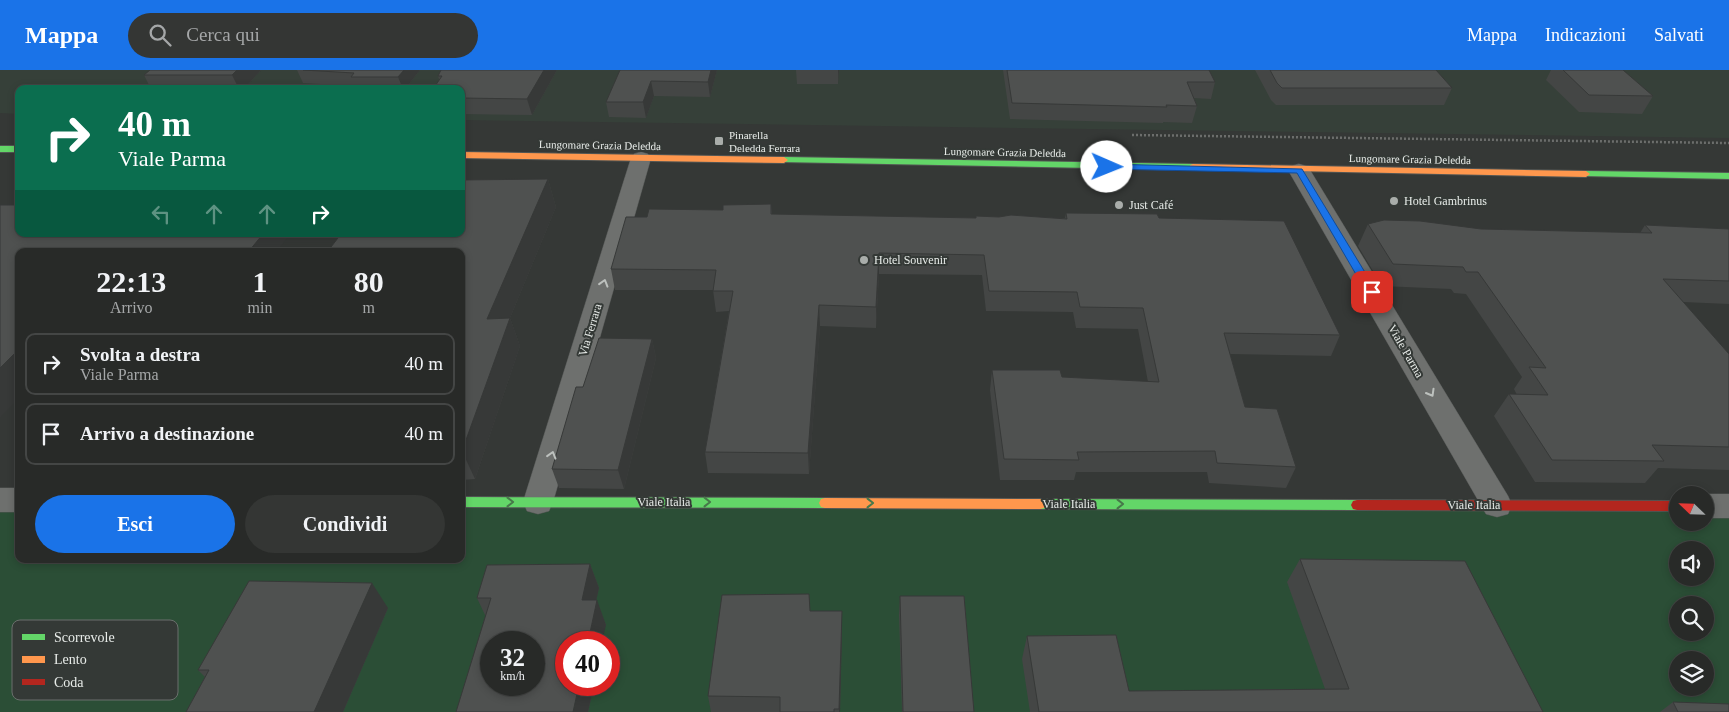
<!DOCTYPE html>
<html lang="it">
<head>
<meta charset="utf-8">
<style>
  :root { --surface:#282a28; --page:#343634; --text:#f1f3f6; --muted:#a5a7a8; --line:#444645; --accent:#1a73e8 }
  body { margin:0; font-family:Georgia,serif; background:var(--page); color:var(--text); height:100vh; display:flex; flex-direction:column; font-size:19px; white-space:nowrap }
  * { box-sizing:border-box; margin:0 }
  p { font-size:16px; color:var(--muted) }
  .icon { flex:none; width:28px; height:28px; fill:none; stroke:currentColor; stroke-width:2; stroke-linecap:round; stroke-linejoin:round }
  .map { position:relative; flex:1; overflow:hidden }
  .details { position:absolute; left:15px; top:178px; width:450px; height:315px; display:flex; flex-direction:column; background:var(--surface); border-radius:10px; box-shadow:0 2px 8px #0003,0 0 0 1px var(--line) }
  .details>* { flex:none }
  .hud { position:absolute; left:15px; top:15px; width:450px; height:152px; border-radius:10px; box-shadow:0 2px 8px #0003,0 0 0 1px var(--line); background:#0b6e4f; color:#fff; overflow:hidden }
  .needle { width:32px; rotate:293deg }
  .buttons { position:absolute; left:1669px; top:416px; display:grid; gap:10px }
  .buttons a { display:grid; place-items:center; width:45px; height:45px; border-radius:50%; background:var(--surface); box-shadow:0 2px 8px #0003,0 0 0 1px var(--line); font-size:25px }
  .speed { position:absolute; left:480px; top:561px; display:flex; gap:10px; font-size:25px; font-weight:700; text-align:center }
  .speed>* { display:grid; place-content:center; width:65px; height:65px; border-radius:50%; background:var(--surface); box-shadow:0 2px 8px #0003,0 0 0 1px var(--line); line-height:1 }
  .speed small { font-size:12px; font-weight:400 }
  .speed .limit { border:8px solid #d22; background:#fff; color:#111 }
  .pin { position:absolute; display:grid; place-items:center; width:42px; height:42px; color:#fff; margin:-21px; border-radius:10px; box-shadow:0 2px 8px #0006 }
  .me { position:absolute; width:55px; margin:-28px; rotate:91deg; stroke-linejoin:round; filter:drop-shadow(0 0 4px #0008) }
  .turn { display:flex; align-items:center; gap:18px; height:105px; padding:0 20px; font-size:22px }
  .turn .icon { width:65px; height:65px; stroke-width:2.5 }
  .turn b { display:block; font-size:35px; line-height:42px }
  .lanes { display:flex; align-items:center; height:48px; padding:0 20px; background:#0003; justify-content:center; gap:25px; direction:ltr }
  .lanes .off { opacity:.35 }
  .eta { display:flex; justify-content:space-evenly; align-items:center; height:85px; text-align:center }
  .eta b { font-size:30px; font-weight:700; line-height:35px }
  .button { display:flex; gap:10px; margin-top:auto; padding:10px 20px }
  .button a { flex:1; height:58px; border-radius:30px; background:var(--accent); color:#fff; font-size:20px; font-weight:700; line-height:58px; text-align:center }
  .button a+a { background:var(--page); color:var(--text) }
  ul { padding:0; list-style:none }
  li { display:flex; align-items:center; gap:15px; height:62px; margin:0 10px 8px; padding:0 10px; border:2px solid var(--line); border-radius:10px }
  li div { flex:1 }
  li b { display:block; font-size:19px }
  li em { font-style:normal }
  header { display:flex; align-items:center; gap:30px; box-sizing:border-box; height:70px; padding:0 25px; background:var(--accent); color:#fff }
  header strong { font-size:24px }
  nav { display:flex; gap:28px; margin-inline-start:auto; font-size:18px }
  .search { width:350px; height:45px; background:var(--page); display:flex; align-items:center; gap:12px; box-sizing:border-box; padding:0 18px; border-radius:28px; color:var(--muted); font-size:19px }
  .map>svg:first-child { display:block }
  .built { fill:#364039 }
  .green { fill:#2b4e36; fill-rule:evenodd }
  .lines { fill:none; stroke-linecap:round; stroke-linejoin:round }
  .street-casing { stroke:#525553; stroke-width:1 }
  .fast-casing { stroke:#525553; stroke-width:2 }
  .slow-casing { stroke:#525553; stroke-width:2 }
  .jam-casing { stroke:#525553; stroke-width:2 }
  .path { stroke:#6c6e6c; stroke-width:2.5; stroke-dasharray:2 2; stroke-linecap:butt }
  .street { fill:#6e706e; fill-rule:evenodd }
  .fast { fill:#63d668; fill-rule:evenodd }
  .slow { fill:#ff974d; fill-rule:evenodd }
  .jam { fill:#b3261e; fill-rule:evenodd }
  .wall { fill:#444645 }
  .shaded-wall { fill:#373938 }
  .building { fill:#4f5150; stroke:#373938; fill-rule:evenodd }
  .oneway { stroke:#bdc1be }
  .oneway2 { stroke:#47784a }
  .route { fill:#1a73e8; stroke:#114b97 }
  .poi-dot { fill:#a9adaa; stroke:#343936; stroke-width:2 }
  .labels { text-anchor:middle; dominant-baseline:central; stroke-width:4; stroke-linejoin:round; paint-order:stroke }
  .far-poi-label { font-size:11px; fill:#e8ece9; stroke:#343936; text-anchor:start }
  .far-street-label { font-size:11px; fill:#e8ece9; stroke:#343936 }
  .poi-label { font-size:12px; fill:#e8ece9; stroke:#343936; text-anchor:start }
  .street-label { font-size:12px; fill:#e8ece9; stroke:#343936 }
  .key { fill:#343936; stroke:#6a6f6c; stroke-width:1 }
  .key-label { font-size:14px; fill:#e8ece9 }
</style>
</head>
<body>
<header>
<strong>Mappa</strong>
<div class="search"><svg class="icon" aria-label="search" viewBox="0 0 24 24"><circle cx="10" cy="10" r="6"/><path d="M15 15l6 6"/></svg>Cerca qui</div>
<nav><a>Mappa</a><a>Indicazioni</a><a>Salvati</a></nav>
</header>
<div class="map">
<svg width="1729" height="642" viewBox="0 0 1729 642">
  <rect width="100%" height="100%" fill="#353836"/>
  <!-- built -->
  <polygon class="built" points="0,0 1729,0 1729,68 461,50 461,19 19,19 19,44 0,43"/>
  <!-- green -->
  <path class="green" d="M0 431H19V489H461V434L1677 442 1678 452H1705V442H1729V642H0ZM1678 480H1705V508H1678ZM1678 535H1705V562H1678ZM491 572H534V615H491ZM566 572H609V615H566ZM1678 590H1705V618H1678Z"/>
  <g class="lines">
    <defs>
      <g id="street">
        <polygon points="641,82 648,84 651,88 553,432 549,441 538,444 527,441 523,432 631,88 634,84"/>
        <polygon points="1299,94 1306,96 1310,100 1508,426 1512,435 1508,444 1497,447 1486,444 1288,100 1292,96"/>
        <rect x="0" y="418" width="19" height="24"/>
        <polygon points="1705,424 1729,424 1729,448 1705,448 1705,425 1701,425"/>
      </g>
      <g id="fast">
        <rect x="0" y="76" width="19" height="6"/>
        <polygon points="784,87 1193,94 1197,97 1193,100 781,92 781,88"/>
        <polygon points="1586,101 1729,103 1729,109 1583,106 1582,104"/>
        <polygon points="461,427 825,428 829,429 831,433 829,437 825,438 461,437"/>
        <polygon points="1040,429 1357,430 1361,431 1363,435 1361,439 1357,440 1040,439 1036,438 1034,434 1036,430"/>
      </g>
      <g id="slow">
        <polygon points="461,82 784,87 788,90 784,93 461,88"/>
        <polygon points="1193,94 1586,101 1590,104 1586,107 1190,99 1190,95"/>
        <polygon points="825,428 1040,429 1044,430 1046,434 1044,438 1040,439 825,438 821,437 819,433 821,429"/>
      </g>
      <polygon id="jam" points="1357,430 1678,431 1678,441 1357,440 1353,439 1351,435 1353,431"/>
    </defs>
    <!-- street casing -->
    <use href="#street" class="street-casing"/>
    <!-- fast casing -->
    <use href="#fast" class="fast-casing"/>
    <!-- slow casing -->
    <use href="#slow" class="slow-casing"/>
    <!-- jam casing -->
    <use href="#jam" class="jam-casing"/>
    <!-- path -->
    <polyline class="path" points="1132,65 1729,73"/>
    <!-- street -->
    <use href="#street" class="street"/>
    <!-- fast -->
    <use href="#fast" class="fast"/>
    <!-- slow -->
    <use href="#slow" class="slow"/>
    <!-- jam -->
    <use href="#jam" class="jam"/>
  </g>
  <!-- wall -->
  <g class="wall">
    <polygon points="261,0 244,19 151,19 144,5"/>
    <polygon points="297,0 420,0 405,19 356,19 355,16 303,13"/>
    <polygon points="441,0 557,0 532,45 461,44 461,19 439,9 438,6"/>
    <polygon points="620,0 717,0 710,27 654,26 646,48 609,47 606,32"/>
    <polygon points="796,0 839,0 838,14 797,14"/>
    <polygon points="1003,0 1209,0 1215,12 1211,29 1194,28 1197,36 1192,53 1163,52 1163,53 1010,49"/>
    <polygon points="1255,0 1436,0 1452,18 1444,35 1276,35 1271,30"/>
    <polygon points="1551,0 1623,0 1653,26 1642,44 1579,42 1546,10"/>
    <polygon points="548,109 556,137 510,248 520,276 475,409 461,410 461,181"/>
    <polygon points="771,134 772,144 976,148 999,147 1065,148 1066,143 1159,148 1340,265 1331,286 1230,284 1245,337 1296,397 1286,418 1209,413 1207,402 1076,402 1074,410 1000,410 990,320 992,300 1062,307 1148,312 1138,259 1076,258 1073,242 986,241 982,205 879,204 876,258 820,256 809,404 708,403 705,382 729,241 716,242 713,220 615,220 611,199 647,147 723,140"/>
    <polygon points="1368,154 1481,159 1640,163 1645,155 1729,159 1729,234 1683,232 1729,284 1729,400 1658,398 1645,413 1535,412 1494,346 1509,324 1517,325 1514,319 1522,307 1466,224 1454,223 1451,219 1382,216 1358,176"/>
    <polygon points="652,269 656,288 624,419 559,418 552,399"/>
    <polygon points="1300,489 1543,642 1030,642 1022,589 1027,566 1129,621 1325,619 1287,512"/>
    <polygon points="590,494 599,518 596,530 606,555 566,615 594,615 588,642 485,545 477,528"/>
    <polygon points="900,526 974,642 902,642 899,544"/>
    <polygon points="388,538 343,642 186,642 205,607 198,600"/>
    <polygon points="811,541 842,559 840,642 711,642 708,626"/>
    <polygon points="1673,632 1729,642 1660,642"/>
  </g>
  <!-- shaded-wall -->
  <g class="shaded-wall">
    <polygon points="237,0 261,0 244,19 239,19 232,5"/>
    <polygon points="404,0 420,0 405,19 403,19 398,7"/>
    <polygon points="544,0 557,0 532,45 527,29"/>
    <polygon points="711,0 717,0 710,27 708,12"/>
    <polygon points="838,0 839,0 838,14"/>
    <polygon points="651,11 654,26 646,48 643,32"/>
    <polygon points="548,109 556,137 498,277 487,249"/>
    <polygon points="263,164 290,164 277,181 249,181"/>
    <polygon points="879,183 879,204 876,258 876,237"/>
    <polygon points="819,235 820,256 809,404 808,383"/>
    <polygon points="510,248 520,276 475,409 462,381"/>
    <polygon points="652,269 656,288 624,419 618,400"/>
    <polygon points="19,279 19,319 14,325 18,329 0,348 0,298"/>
    <polygon points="590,494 599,518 591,554 582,530"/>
    <polygon points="372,513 388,538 343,642 314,642"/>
    <polygon points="597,530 606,555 602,572 588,572"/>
    <polygon points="842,541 842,559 840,642 839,642"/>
    <polygon points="579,615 594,615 588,642 573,642"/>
  </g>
  <!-- building -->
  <g class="building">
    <polygon points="150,0 237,0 232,5 144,5"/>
    <polygon points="303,0 404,0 398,7 351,7 354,3"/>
    <polygon points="441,0 544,0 527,29 461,28 461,19 433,19 442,6 438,6"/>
    <polygon points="620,0 711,0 708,12 651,11 643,32 606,32"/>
    <polygon points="1007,0 1209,0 1215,12 1187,12 1197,36 1166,35 1167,37 1012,33"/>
    <polygon points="1270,0 1436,0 1452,18 1282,18 1277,13"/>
    <polygon points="1563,0 1623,0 1653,26 1589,25"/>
    <polygon points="548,109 487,249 510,248 462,381 461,381 461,181 328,181 341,164 461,164 461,110"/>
    <polygon points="771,134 771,144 976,148 976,146 999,147 1011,145 1067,149 1066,143 1157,144 1159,148 1284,151 1340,265 1224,263 1245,337 1277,339 1296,397 1217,393 1215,381 1077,382 1079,390 1004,389 992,300 1060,300 1062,307 1159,312 1143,238 1080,237 1077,222 989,221 984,185 879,183 876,237 819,235 808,383 705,382 733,221 713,221 716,200 611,199 626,147 647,147 649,139 723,140 723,135"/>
    <polygon points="0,135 19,135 19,164 263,164 249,181 19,181 19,279 0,298"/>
    <polygon points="1384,150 1420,151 1481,159 1652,163 1645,155 1729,159 1729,211 1663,209 1729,284 1729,377 1652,375 1664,391 1552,390 1509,324 1548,325 1529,297 1546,298 1478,202 1466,202 1463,197 1393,194 1368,154"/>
    <polygon points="599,268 652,269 618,400 552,399 576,317 583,317"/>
    <polygon points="1300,489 1465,491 1543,642 1039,642 1027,566 1116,565 1129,621 1349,619"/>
    <path d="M590 494 582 530H597L588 572H566V615H579L573 642H456L491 528H477L487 495ZM491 572H534V615H491Z"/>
    <polygon points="249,511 372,513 314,642 186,642 209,600 198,600"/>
    <polygon points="809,524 810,541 842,541 839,639 834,639 834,642 780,642 780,627 708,626 722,525"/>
    <polygon points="900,526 964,526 974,642 903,642"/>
    <polygon points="1673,632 1729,634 1729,642 1678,642"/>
  </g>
  <!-- one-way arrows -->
  <defs><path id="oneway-chevron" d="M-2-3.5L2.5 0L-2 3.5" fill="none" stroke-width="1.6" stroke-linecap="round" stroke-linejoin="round" transform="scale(1.25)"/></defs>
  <g class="oneway">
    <use href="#oneway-chevron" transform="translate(604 213) rotate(-73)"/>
    <use href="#oneway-chevron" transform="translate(1431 323) rotate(60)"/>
    <use href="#oneway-chevron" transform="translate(552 385) rotate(-73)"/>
  </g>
  <g class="oneway2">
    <use href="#oneway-chevron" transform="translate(510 432)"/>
    <use href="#oneway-chevron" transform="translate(707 432)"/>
    <use href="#oneway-chevron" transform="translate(870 433)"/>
    <use href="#oneway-chevron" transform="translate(1120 434)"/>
  </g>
  <!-- route -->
  <polygon class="route" points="1107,94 1302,99 1377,222 1375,225 1368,225 1297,103 1104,99 1104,95"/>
  <!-- markers -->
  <g class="poi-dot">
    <rect x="714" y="66" width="10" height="10" rx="2.5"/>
    <circle cx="1394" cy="131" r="5"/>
    <circle cx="1119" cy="135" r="5"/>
    <circle cx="864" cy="190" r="5"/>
  </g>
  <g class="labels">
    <!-- far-poi labels -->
    <g class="far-poi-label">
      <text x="729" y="65">Pinarella<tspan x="729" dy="13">Deledda Ferrara</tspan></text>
    </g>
    <!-- far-street labels -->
    <g class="far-street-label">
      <text transform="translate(600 75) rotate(1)">Lungomare Grazia Deledda</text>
      <text transform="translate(1005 82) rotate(1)">Lungomare Grazia Deledda</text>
      <text transform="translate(1410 89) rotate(1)">Lungomare Grazia Deledda</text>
    </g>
    <!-- poi labels -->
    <g class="poi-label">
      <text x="1404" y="131">Hotel Gambrinus</text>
      <text x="1129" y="135">Just Café</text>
      <text x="874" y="190">Hotel Souvenir</text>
    </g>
    <!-- street labels -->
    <g class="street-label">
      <text transform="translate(590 260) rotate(-73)">Via Ferrara</text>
      <text transform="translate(1406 281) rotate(60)">Viale Parma</text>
      <text x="664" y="432">Viale Italia</text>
      <text x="1069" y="434">Viale Italia</text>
      <text x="1474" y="435">Viale Italia</text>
    </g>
  </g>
  <!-- legend -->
  <rect x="12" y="550" width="166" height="80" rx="8" class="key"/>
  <rect x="22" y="564" width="23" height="6" fill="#63d668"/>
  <rect x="22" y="586" width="23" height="7" fill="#ff974d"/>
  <rect x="22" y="609" width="23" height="6" fill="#b3261e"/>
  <g class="key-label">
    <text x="54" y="572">Scorrevole</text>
    <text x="54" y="594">Lento</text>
    <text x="54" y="617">Coda</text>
  </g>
</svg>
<div class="buttons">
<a><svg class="needle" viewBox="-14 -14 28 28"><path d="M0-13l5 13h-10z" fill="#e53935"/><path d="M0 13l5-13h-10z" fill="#a5a7a8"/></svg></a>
<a><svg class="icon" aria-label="sound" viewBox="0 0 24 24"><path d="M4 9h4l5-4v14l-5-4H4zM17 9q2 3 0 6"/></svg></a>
<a><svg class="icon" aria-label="search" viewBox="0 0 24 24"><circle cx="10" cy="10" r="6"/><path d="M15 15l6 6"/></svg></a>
<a><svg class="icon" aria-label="layers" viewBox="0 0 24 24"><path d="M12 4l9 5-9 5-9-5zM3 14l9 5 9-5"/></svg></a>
</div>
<div class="speed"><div>32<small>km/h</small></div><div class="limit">40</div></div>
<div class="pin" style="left:1372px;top:222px;background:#d93025"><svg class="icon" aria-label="arrive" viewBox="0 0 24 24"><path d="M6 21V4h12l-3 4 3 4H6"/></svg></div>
<svg class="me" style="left:1107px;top:97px" viewBox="-20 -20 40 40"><circle r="19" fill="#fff"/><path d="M0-13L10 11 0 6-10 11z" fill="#1a73e8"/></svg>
<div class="hud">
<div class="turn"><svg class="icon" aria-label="right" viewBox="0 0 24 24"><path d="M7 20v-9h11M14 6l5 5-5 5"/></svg><div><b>40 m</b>Viale Parma</div></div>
<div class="lanes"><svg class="icon off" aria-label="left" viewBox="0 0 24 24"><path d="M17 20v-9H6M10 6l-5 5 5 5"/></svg><svg class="icon off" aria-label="ahead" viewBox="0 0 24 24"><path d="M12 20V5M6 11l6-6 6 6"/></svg><svg class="icon off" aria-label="ahead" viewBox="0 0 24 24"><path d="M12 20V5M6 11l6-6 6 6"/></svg><svg class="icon" aria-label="right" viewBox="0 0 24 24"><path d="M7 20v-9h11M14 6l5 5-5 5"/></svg></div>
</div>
<section class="details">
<div class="eta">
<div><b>22:13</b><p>Arrivo</p></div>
<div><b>1</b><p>min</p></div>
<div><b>80</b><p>m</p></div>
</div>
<ul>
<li><svg class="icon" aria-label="right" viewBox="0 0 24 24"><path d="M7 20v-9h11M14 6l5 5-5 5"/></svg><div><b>Svolta a destra</b><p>Viale Parma</p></div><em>40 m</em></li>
<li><svg class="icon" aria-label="arrive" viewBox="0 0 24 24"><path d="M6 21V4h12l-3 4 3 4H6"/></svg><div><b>Arrivo a destinazione</b></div><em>40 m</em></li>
</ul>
<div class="button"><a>Esci</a><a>Condividi</a></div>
</section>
</div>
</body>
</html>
